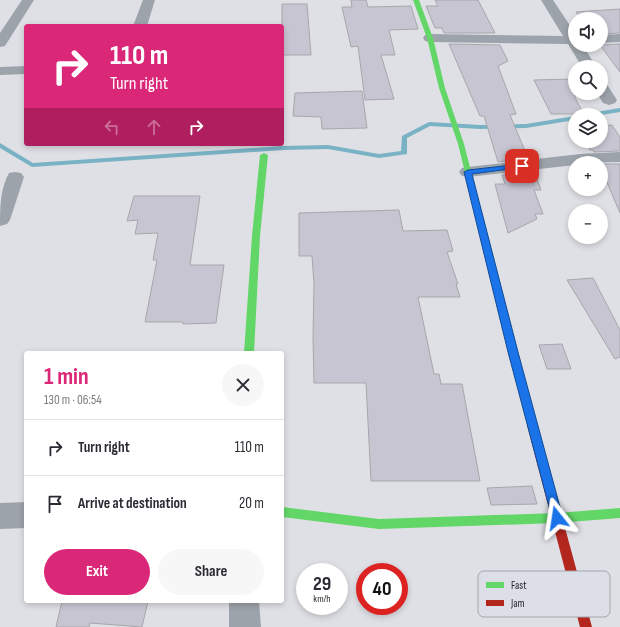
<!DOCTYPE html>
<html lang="en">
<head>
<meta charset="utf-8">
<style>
  :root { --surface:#fff; --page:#f7f7f7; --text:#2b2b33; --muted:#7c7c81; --line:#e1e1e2; --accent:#db2777 }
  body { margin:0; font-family:"Sofia Sans Condensed",sans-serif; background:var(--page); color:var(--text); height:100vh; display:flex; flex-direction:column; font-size:15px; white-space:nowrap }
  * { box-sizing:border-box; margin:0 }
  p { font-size:13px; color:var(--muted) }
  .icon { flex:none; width:22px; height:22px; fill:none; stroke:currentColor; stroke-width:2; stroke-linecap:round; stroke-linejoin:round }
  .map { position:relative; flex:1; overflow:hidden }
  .sheet { position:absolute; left:24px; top:351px; width:260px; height:252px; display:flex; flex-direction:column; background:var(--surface); border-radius:4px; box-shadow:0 2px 6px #0003 }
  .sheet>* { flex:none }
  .guide { position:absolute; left:24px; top:24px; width:260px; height:122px; border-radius:4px; box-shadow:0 2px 6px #0003; background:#db2777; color:#fff; overflow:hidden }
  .tools { position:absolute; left:568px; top:12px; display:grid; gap:8px }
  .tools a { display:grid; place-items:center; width:40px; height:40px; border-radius:50%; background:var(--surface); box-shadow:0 2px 6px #0003; font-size:20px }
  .speed { position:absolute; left:296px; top:563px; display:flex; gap:8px; font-size:20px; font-weight:700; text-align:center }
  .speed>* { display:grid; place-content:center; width:52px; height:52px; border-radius:50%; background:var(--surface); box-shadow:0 2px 6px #0003; line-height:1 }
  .speed small { font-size:10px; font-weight:400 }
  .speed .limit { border:6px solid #d22; background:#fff; color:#111 }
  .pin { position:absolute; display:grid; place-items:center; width:34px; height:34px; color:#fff; margin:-17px; border-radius:8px; box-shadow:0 2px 6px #0006 }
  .me { position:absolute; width:44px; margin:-22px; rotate:345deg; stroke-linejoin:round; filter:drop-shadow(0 0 3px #0008) }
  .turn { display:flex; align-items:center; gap:14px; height:84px; padding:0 20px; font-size:18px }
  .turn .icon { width:52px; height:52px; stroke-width:2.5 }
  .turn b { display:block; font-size:28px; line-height:34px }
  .lanes { display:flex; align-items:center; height:38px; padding:0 20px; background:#0003; justify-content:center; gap:20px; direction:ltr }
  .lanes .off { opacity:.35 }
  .round { display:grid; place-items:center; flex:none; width:42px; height:42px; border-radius:21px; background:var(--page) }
  .headline { display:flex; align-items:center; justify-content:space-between; height:68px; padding:0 20px }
  h1 { font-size:24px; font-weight:700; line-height:30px; color:var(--accent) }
  .action { display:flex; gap:8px; margin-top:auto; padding:8px 20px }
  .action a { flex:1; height:46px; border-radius:24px; background:var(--accent); color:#fff; font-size:16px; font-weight:700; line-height:46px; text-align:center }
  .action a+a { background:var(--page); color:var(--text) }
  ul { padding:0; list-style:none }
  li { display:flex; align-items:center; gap:12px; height:56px; padding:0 20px; border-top:1px solid var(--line) }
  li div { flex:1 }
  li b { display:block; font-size:15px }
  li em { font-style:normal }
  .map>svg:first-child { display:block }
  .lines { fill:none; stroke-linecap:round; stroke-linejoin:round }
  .stream { fill:#79b2c5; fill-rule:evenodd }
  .building { fill:#c8c5d3; stroke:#a6a7aa }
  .street { fill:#9da3aa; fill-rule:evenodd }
  .fast { fill:#63d668; fill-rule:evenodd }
  .jam { fill:#b3261e; fill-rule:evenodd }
  .route { fill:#1a73e8; stroke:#114b97 }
  .key { fill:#dcdfe8; stroke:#a2a5ac; stroke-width:1 }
  .key-label { font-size:11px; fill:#1c1d20 }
</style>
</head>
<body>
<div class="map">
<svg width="620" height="627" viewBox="0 0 620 627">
  <rect width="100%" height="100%" fill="#dfe0e5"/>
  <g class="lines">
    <!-- stream -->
    <g class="stream">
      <polygon points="620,108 620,112 601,115 587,115 590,113"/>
      <polygon points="575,116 575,120 526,128 480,129 430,126 407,138 407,154 379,158 328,149 283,150 32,167 0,148 0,143 33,163 283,146 328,145 379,154 401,151 402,136 429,122 480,125 526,124"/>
    </g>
  </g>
  <!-- building -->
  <g class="building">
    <polygon points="351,0 366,0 368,7 411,6 418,29 389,30 395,55 381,55 394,99 365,100 358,46 351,47 342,7 352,7"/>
    <polygon points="435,0 478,0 495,33 444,33 442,28 435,28 426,6 438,6"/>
    <polygon points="282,4 307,4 311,55 282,55"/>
    <polygon points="620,9 620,33 601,34 601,19 581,19 576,12"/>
    <polygon points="449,44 500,45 508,61 498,66 516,114 510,115 528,158 498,162 484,116 480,116"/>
    <polygon points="620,44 620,72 600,45"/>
    <polygon points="575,79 575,98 584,114 551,114 534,80"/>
    <polygon points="362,91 367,128 322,129 321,117 293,116 295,93"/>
    <polygon points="612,125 620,137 620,151 594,152 593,150 590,150 585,141 601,141 601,126"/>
    <polygon points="601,164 620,164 620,213 601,168"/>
    <polygon points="534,171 541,190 534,190 543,214 535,214 537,219 508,233 495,184 505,184 502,175"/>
    <polygon points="134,196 200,196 190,265 224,265 216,323 183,324 183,322 145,322 157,260 153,260 158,233 135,234 138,220 127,221"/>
    <polygon points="399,210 403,231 447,230 453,251 447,252 458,284 456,284 460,297 418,297 434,374 439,374 441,384 462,384 480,481 371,481 366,383 314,383 313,337 314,284 312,256 299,256 299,213"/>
    <polygon points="593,278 620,330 620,357 615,359 567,280"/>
    <polygon points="562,344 571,369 547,369 539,345"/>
    <polygon points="532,486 537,504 491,505 487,488"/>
    <polygon points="62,601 148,601 142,627 90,623 89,627 56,627"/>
  </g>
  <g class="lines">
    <!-- street -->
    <g class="street">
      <polygon points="22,0 34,0 5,46 0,47 0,33"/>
      <polygon points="143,0 155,0 147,26 133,26"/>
      <polygon points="541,0 553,0 575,33 575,45 583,45 596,67 582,67 568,44 430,42 425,41 423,38 425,35 430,34 563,36"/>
      <polygon points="620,34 620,42 601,43 601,35"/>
      <polygon points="26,66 26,74 0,75 0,67"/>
      <polygon points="601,81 606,83 617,100 615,103 609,105 603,103 597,93 601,93"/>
      <polygon points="620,152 620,162 575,163 575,165 468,177 462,176 459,172 462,168 468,167 580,154"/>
      <path d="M15 172 21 173 24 177 10 220 7 224 0 226C0 208 0 189 9 173Z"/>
      <polygon points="26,502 26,528 0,529 0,503"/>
      <polygon points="229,601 259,601 261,627 229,627"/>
    </g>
    <!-- fast -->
    <g class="fast">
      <polygon points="413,0 419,0 433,38 445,88 464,144 537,425 536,428 532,429 528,428 527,425 458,144 439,88 427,38"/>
      <polygon points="264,153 268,155 260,236 254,353 244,353 252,236 260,155"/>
      <polygon points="282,507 379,519 557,513 620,508 620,518 557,523 379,529 282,517"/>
    </g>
    <!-- jam -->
    <polygon class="jam" points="532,421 536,422 537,425 592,627 580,627 527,425 528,422"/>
  </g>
  <!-- route -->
  <polygon class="route" points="522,164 525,164 525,167 472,174 518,352 563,518 562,522 557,523 553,522 552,518 508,352 464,172 468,170"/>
  <!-- legend -->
  <rect x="478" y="571" width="132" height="46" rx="6" class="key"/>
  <rect x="486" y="582" width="18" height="6" fill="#63d668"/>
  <rect x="486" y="600" width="18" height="6" fill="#b3261e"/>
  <g class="key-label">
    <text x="511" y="589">Fast</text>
    <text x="511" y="607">Jam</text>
  </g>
</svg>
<div class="tools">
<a><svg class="icon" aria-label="sound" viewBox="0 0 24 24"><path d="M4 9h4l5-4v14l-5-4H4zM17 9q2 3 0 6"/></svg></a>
<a><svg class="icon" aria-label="search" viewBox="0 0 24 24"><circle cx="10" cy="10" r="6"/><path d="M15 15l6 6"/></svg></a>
<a><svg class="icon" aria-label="layers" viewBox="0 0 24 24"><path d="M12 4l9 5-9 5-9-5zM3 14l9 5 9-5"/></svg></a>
<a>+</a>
<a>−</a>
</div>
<div class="speed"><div>29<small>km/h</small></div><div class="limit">40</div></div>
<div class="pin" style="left:522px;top:166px;background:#d93025"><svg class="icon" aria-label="arrive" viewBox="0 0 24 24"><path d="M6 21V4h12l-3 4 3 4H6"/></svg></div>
<svg class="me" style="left:557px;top:518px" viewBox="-20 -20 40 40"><path d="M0-17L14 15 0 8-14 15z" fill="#1a73e8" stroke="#fff" stroke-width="4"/></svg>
<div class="guide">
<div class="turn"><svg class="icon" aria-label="right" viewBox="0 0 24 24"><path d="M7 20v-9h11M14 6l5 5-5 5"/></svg><div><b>110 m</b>Turn right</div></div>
<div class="lanes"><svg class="icon off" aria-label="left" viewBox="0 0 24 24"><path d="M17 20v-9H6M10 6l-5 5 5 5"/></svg><svg class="icon off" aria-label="ahead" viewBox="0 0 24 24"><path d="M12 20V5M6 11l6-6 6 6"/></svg><svg class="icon" aria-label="right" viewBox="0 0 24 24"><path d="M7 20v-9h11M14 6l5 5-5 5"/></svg></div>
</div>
<section class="sheet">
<div class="headline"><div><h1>1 min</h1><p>130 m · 06:54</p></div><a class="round"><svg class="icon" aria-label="close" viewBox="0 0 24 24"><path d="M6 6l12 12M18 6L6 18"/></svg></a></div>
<ul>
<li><svg class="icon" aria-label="right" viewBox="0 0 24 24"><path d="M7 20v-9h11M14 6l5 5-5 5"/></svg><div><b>Turn right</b></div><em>110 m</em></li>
<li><svg class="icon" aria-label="arrive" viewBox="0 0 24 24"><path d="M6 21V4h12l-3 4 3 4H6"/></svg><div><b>Arrive at destination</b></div><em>20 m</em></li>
</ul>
<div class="action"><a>Exit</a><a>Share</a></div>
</section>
</div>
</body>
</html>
